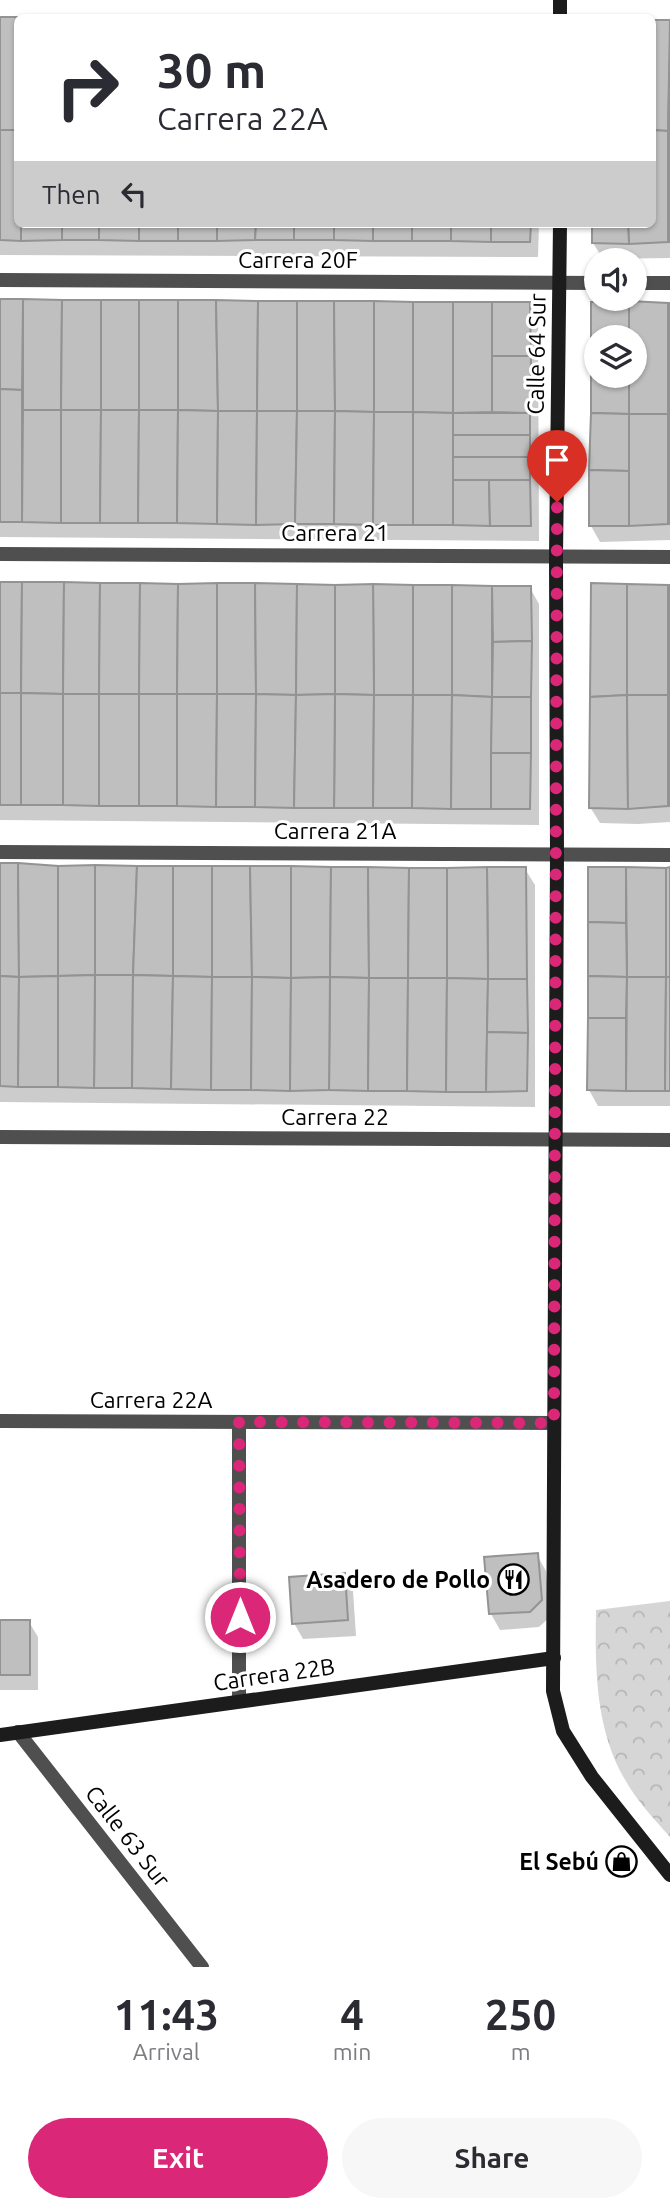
<!DOCTYPE html>
<html lang="en">
<head>
<meta charset="utf-8">
<style>
  :root { --surface:#fff; --page:#f7f7f7; --text:#2b2b33; --muted:#7c7c81; --accent:#db2777 }
  body { margin:0; font-family:Ubuntu,sans-serif; background:var(--page); color:var(--text); height:100vh; display:flex; flex-direction:column; font-size:26px; white-space:nowrap }
  * { box-sizing:border-box; margin:0 }
  p { font-size:23px; color:var(--muted) }
  .icon { flex:none; width:38px; height:38px; fill:none; stroke:currentColor; stroke-width:2; stroke-linecap:round; stroke-linejoin:round }
  .map { position:relative; height:1967px; overflow:hidden }
  .panel { display:flex; flex-direction:column; background:var(--surface); flex:1 }
  .panel>* { flex:none }
  .banner { position:absolute; left:14px; top:14px; width:642px; height:214px; border-radius:10px; box-shadow:0 2px 5px #0004; background:#fff; color:var(--text); overflow:hidden }
  .buttons { position:absolute; left:584px; top:248px; display:grid; gap:14px }
  .buttons a { display:grid; place-items:center; width:63px; height:63px; border-radius:50%; background:var(--surface); box-shadow:0 2px 5px #0004; font-size:35px }
  .pin { position:absolute; display:grid; place-items:center; width:60px; height:60px; color:#fff; margin:-72px -30px; border-radius:50% 50% 50% 0; rotate:-45deg; box-shadow:0 0 7px #0007 }
  .pin .icon { rotate:45deg }
  .me { position:absolute; width:77px; margin:-38px; rotate:0deg; stroke-linejoin:round; filter:drop-shadow(0 0 5px #0008) }
  .turn { display:flex; align-items:center; gap:24px; height:147px; padding:0 28px; font-size:32px }
  .turn .icon { width:91px; height:91px; stroke-width:2.5 }
  .turn b { display:block; font-size:49px; line-height:60px }
  .then { display:flex; align-items:center; height:66px; padding:0 28px; background:#0003; gap:14px; font-size:26px }
  .eta { display:flex; justify-content:space-evenly; align-items:center; height:119px; text-align:center }
  .eta b { font-size:42px; font-weight:600; line-height:49px }
  .action { display:flex; gap:14px; margin-top:auto; padding:14px 28px }
  .action a { flex:1; height:80px; border-radius:42px; background:var(--accent); color:#fff; font-size:28px; font-weight:600; line-height:80px; text-align:center }
  .action a+a { background:var(--page); color:var(--text) }
  .map>svg:first-child { display:block }
  .forest { fill:url(#forest-crowns) }
  .shadow { fill:#0003; fill-rule:evenodd }
  .building { fill:#bfbfbf; stroke:#939393; stroke-width:2 }
  .lines { fill:none; stroke-linecap:round; stroke-linejoin:round }
  .street { stroke:#4f4f4f; stroke-width:14 }
  .secondary { stroke:#1c1c1c; stroke-width:14 }
  .route { stroke:#db2777; stroke-width:12; stroke-dasharray:0 21.6 }
  .labels { text-anchor:middle; dominant-baseline:central; stroke-width:6; stroke-linejoin:round; paint-order:stroke }
  .street-label { font-size:23px; fill:#000; stroke:#fff }
  .poi-label { font-size:23px; font-weight:bold; fill:#000; stroke:#fff; text-anchor:end }
</style>
</head>
<body>
<div class="map">
<svg width="670" height="1967" viewBox="0 0 670 1967">
  <defs>
    <pattern id="forest-crowns" width="20" height="18" patternUnits="userSpaceOnUse" patternTransform="scale(1.75)"><rect width="20" height="18" fill="#d6d6d6"/><path d="M2 6a3 3 0 1 1 6 0M12 15a3 3 0 1 1 6 0" fill="none" stroke="#b6b6b6"/></pattern>
  </defs>
  <rect width="100%" height="100%" fill="#fff"/>
  <!-- forest -->
  <path class="forest" d="M670 1601V1837C654 1819 636 1800 624 1778 595 1727 595 1667 596 1610Z"/>
  <!-- shadow -->
  <g class="shadow">
    <polygon points="0,18 18,224 539,224 538,257 0,255"/>
    <polygon points="653,22 670,22 670,258 603,259 593,243 593,224 653,224"/>
    <polygon points="0,301 529,304 538,320 539,541 0,537"/>
    <path d="M593 304 670 305V540L600 542 591 526ZM597 338H635V376H597Z"/>
    <polygon points="0,584 530,588 539,604 539,825 0,820"/>
    <polygon points="670,585 670,822 638,824 600,823 590,807"/>
    <polygon points="0,866 525,869 535,885 535,1107 0,1102"/>
    <polygon points="590,869 670,869 670,1106 598,1106 589,1090"/>
    <polygon points="537,1555 546,1571 550,1617 539,1627 500,1630 491,1614 486,1558"/>
    <polygon points="344,1575 353,1591 356,1636 303,1639 294,1623"/>
    <polygon points="0,1621 29,1622 38,1637 38,1690 0,1690"/>
  </g>
  <!-- building -->
  <g class="building">
    <polygon points="255,15 296,16 296,18 255,18"/>
    <polygon points="0,17 21,17 18,18 18,130 0,130"/>
    <polygon points="653,20 670,20 668,131 653,130"/>
    <polygon points="670,52 670,131 668,131"/>
    <polygon points="0,130 18,130 18,224 21,224 21,241 0,240"/>
    <polygon points="653,130 668,131 668,242 629,244 628,224 653,224"/>
    <rect x="668" y="131" width="2" height="111"/>
    <polygon points="21,224 62,224 62,240 21,241"/>
    <rect x="62" y="224" width="37" height="16"/>
    <polygon points="99,224 139,224 139,241 99,240"/>
    <rect x="139" y="224" width="39" height="17"/>
    <rect x="178" y="224" width="39" height="17"/>
    <polygon points="217,224 256,224 255,240 217,241"/>
    <polygon points="256,224 294,224 294,240 255,240"/>
    <rect x="294" y="224" width="40" height="16"/>
    <polygon points="334,224 373,224 373,241 334,240"/>
    <rect x="373" y="224" width="39" height="17"/>
    <rect x="412" y="224" width="39" height="17"/>
    <polygon points="451,224 491,224 491,242 451,241"/>
    <polygon points="491,224 531,224 530,242 491,242"/>
    <polygon points="592,224 628,224 629,244 592,243"/>
    <polygon points="0,299 23,299 22,390 0,389"/>
    <polygon points="23,299 62,300 61,410 23,410"/>
    <polygon points="62,300 101,300 101,410 61,410"/>
    <rect x="101" y="300" width="38" height="110"/>
    <rect x="139" y="300" width="39" height="110"/>
    <polygon points="178,300 216,300 218,411 178,410"/>
    <polygon points="216,300 258,301 257,411 218,411"/>
    <polygon points="258,301 297,301 297,411 257,411"/>
    <polygon points="297,301 334,301 335,411 297,411"/>
    <polygon points="334,301 374,301 374,412 335,411"/>
    <polygon points="374,301 413,302 413,412 374,412"/>
    <polygon points="629,301 629,338 597,338 597,376 629,376 629,414 591,413 591,302"/>
    <polygon points="629,301 668,303 668,414 629,414 629,376 635,376 635,338 629,338"/>
    <polygon points="413,302 453,302 453,413 413,412"/>
    <polygon points="453,302 492,302 492,412 453,413"/>
    <polygon points="492,302 530,302 531,356 492,356"/>
    <polygon points="668,303 670,303 670,413 668,414"/>
    <polygon points="492,356 531,356 530,413 492,412"/>
    <polygon points="0,389 22,390 22,522 0,522"/>
    <polygon points="23,410 61,410 61,523 22,522"/>
    <polygon points="61,410 101,410 100,523 61,523"/>
    <polygon points="101,410 139,410 138,523 100,523"/>
    <polygon points="139,410 178,410 177,523 138,523"/>
    <polygon points="178,410 218,411 217,524 177,523"/>
    <polygon points="218,411 257,411 256,525 217,524"/>
    <polygon points="257,411 297,411 295,524 256,525"/>
    <polygon points="297,411 335,411 334,524 295,524"/>
    <polygon points="335,411 374,412 373,525 334,524"/>
    <polygon points="374,412 413,412 413,525 373,525"/>
    <polygon points="413,412 453,413 453,525 413,525"/>
    <rect x="453" y="413" width="77" height="22"/>
    <polygon points="591,413 629,414 629,471 589,470"/>
    <polygon points="670,413 670,524 668,524 668,414"/>
    <polygon points="629,414 668,414 668,524 629,526"/>
    <rect x="453" y="435" width="77" height="22"/>
    <rect x="453" y="457" width="77" height="23"/>
    <polygon points="589,470 629,471 629,526 589,526"/>
    <polygon points="453,480 489,480 490,526 453,525"/>
    <polygon points="489,480 530,480 531,526 490,526"/>
    <polygon points="0,582 22,582 21,693 0,693"/>
    <polygon points="22,582 64,582 63,694 21,693"/>
    <polygon points="64,582 100,583 99,694 63,694"/>
    <polygon points="100,583 140,583 139,694 99,694"/>
    <polygon points="140,583 178,584 177,694 139,694"/>
    <polygon points="217,583 217,694 177,694 178,584"/>
    <polygon points="217,583 255,583 256,694 217,694"/>
    <polygon points="255,583 297,584 296,695 256,694"/>
    <polygon points="591,583 627,584 627,695 590,697"/>
    <polygon points="297,584 335,585 335,694 296,695"/>
    <polygon points="373,584 413,585 413,695 374,695"/>
    <polygon points="373,584 374,695 335,694 335,585"/>
    <polygon points="627,584 668,585 668,695 627,695"/>
    <rect x="413" y="585" width="39" height="110"/>
    <polygon points="452,585 492,586 492,697 452,695"/>
    <rect x="668" y="585" width="2" height="110"/>
    <polygon points="492,586 531,586 532,641 493,642"/>
    <polygon points="532,641 531,697 492,697 493,642"/>
    <rect x="0" y="693" width="21" height="112"/>
    <polygon points="21,693 63,694 63,805 21,805"/>
    <polygon points="63,694 99,694 99,806 63,805"/>
    <rect x="99" y="694" width="40" height="112"/>
    <rect x="139" y="694" width="38" height="112"/>
    <polygon points="177,694 217,694 216,807 177,806"/>
    <polygon points="217,694 256,694 255,807 216,807"/>
    <polygon points="256,694 296,695 294,808 255,807"/>
    <polygon points="335,694 374,695 373,808 334,808"/>
    <polygon points="335,694 334,808 294,808 296,695"/>
    <polygon points="374,695 413,695 412,808 373,808"/>
    <polygon points="413,695 452,695 451,809 412,808"/>
    <polygon points="452,695 492,697 491,809 451,809"/>
    <polygon points="627,695 628,809 589,808 590,697"/>
    <polygon points="627,695 668,695 668,806 628,809"/>
    <rect x="668" y="695" width="2" height="111"/>
    <polygon points="492,697 531,697 531,753 491,753"/>
    <polygon points="491,753 531,753 530,809 491,809"/>
    <polygon points="0,863 18,863 19,977 0,976"/>
    <polygon points="18,863 58,866 58,976 19,977"/>
    <polygon points="95,865 95,975 58,976 58,866"/>
    <polygon points="95,865 137,866 133,975 95,975"/>
    <polygon points="137,866 173,866 173,976 133,975"/>
    <polygon points="173,866 212,866 212,977 173,976"/>
    <polygon points="212,866 250,866 252,977 212,977"/>
    <polygon points="250,866 291,866 291,978 252,977"/>
    <polygon points="291,866 331,867 330,977 291,978"/>
    <polygon points="331,867 368,867 369,978 330,977"/>
    <polygon points="368,867 409,868 408,978 369,978"/>
    <polygon points="487,867 526,867 527,979 488,979"/>
    <polygon points="487,867 488,979 447,978 447,868"/>
    <polygon points="588,867 626,867 626,923 588,922"/>
    <polygon points="626,867 666,868 666,977 627,977"/>
    <polygon points="670,867 670,977 666,977 666,868"/>
    <polygon points="409,868 447,868 447,978 408,978"/>
    <polygon points="588,922 626,923 627,977 588,976"/>
    <polygon points="95,975 133,975 132,1088 94,1088"/>
    <polygon points="95,975 94,1088 58,1087 58,976"/>
    <polygon points="133,975 173,976 171,1089 132,1088"/>
    <polygon points="0,976 19,977 18,1087 0,1086"/>
    <polygon points="58,976 58,1087 18,1087 19,977"/>
    <polygon points="173,976 212,977 211,1090 171,1089"/>
    <polygon points="588,976 627,977 626,1018 588,1018"/>
    <polygon points="212,977 252,977 251,1090 211,1090"/>
    <polygon points="252,977 291,978 290,1091 251,1090"/>
    <polygon points="330,977 369,978 368,1091 329,1090"/>
    <polygon points="330,977 329,1090 290,1091 291,978"/>
    <polygon points="627,977 666,977 665,1091 626,1091"/>
    <polygon points="666,977 670,977 670,1091 665,1091"/>
    <polygon points="369,978 408,978 407,1091 368,1091"/>
    <polygon points="408,978 447,978 446,1092 407,1091"/>
    <polygon points="447,978 488,979 486,1092 446,1092"/>
    <polygon points="488,979 527,979 528,1033 487,1032"/>
    <polygon points="588,1018 626,1018 626,1091 587,1090"/>
    <polygon points="487,1032 528,1033 527,1091 486,1092"/>
    <polygon points="538,1553 542,1600 530,1612 489,1614 484,1557"/>
    <polygon points="345,1573 348,1620 292,1624 289,1577"/>
    <rect x="0" y="1620" width="30" height="55"/>
  </g>
  <g class="lines">
    <!-- street -->
    <g class="street">
      <polyline points="0,280 597,283"/>
      <polyline points="635,283 670,283"/>
      <polyline points="0,554 670,557"/>
      <polyline points="0,852 670,855"/>
      <polyline points="0,1137 670,1140"/>
      <polyline points="0,1421 554,1423"/>
      <polyline points="239,1701 239,1422"/>
      <polyline points="18,1732 202,1967"/>
    </g>
    <!-- secondary -->
    <g class="secondary">
      <polyline points="560,18 560,0"/>
      <polyline points="560,224 556,556 557,854 553,1691 563,1731 592,1777 670,1875"/>
      <polyline points="0,1735 554,1658"/>
    </g>
  </g>
  <g class="lines">
    <!-- route -->
    <polyline class="route" points="240,1617 239,1422 554,1423 557,502"/>
  </g>
  <!-- icons -->
  <defs>
    <symbol id="restaurant-ring" viewBox="-11 -11 22 22"><circle r="9.5" fill="#fff" stroke="#000" stroke-width="1.5"/><path d="M-5-6h1v4h1v-4h1v4h1v-4h1v5L-1.5 .5V6h-2V.5L-5-1ZM5-6V6H3V1.5H1.5Q1.5-4 5-6Z" fill="#000"/></symbol>
    <symbol id="shop-ring" viewBox="-11 -11 22 22"><circle r="9.5" fill="#fff" stroke="#000" stroke-width="1.5"/><path d="M-5-2.5h2.3a2.7 3.5 0 0 1 5.4 0H5L5.5 6h-11ZM-1.5-2.5h3a1.5 2.3 0 0 0-3 0Z" fill="#000"/></symbol>
  </defs>
  <g fill-rule="evenodd">
    <use href="#restaurant-ring" x="496" y="1562" width="35" height="35"/>
    <use href="#shop-ring" x="604" y="1844" width="35" height="35"/>
  </g>
  <g class="labels">
    <!-- street labels -->
    <g class="street-label">
      <text x="298" y="259">Carrera 20F</text>
      <text transform="translate(536 354) rotate(-89)">Calle 64 Sur</text>
      <text x="335" y="532">Carrera 21</text>
      <text x="335" y="830">Carrera 21A</text>
      <text x="335" y="1116">Carrera 22</text>
      <text x="151" y="1399">Carrera 22A</text>
      <text transform="translate(274 1674) rotate(-8)">Carrera 22B</text>
      <text transform="translate(128 1836) rotate(52)">Calle 63 Sur</text>
    </g>
    <!-- poi labels -->
    <g class="poi-label">
      <text x="490" y="1579">Asadero de Pollo</text>
      <text x="599" y="1861">El Sebú</text>
    </g>
  </g>
</svg>
<div class="buttons">
<a><svg class="icon" aria-label="sound" viewBox="0 0 24 24"><path d="M4 9h4l5-4v14l-5-4H4zM17 9q2 3 0 6"/></svg></a>
<a><svg class="icon" aria-label="layers" viewBox="0 0 24 24"><path d="M12 4l9 5-9 5-9-5zM3 14l9 5 9-5"/></svg></a>
</div>
<div class="pin" style="left:557px;top:502px;background:#d93025"><svg class="icon" aria-label="arrive" viewBox="0 0 24 24"><path d="M6 21V4h12l-3 4 3 4H6"/></svg></div>
<svg class="me" style="left:240px;top:1617px" viewBox="-20 -20 40 40"><circle r="17" fill="#db2777" stroke="#fff" stroke-width="3"/><path d="M0-11L8 9 0 5-8 9z" fill="#fff"/></svg>
<div class="banner">
<div class="turn"><svg class="icon" aria-label="right" viewBox="0 0 24 24"><path d="M7 20v-9h11M14 6l5 5-5 5"/></svg><div><b>30 m</b>Carrera 22A</div></div>
<div class="then">Then<svg class="icon" aria-label="left" viewBox="0 0 24 24"><path d="M17 20v-9H6M10 6l-5 5 5 5"/></svg></div>
</div>
</div>
<section class="panel">
<div class="eta">
<div><b>11:43</b><p>Arrival</p></div>
<div><b>4</b><p>min</p></div>
<div><b>250</b><p>m</p></div>
</div>
<div class="action"><a>Exit</a><a>Share</a></div>
</section>
</body>
</html>
